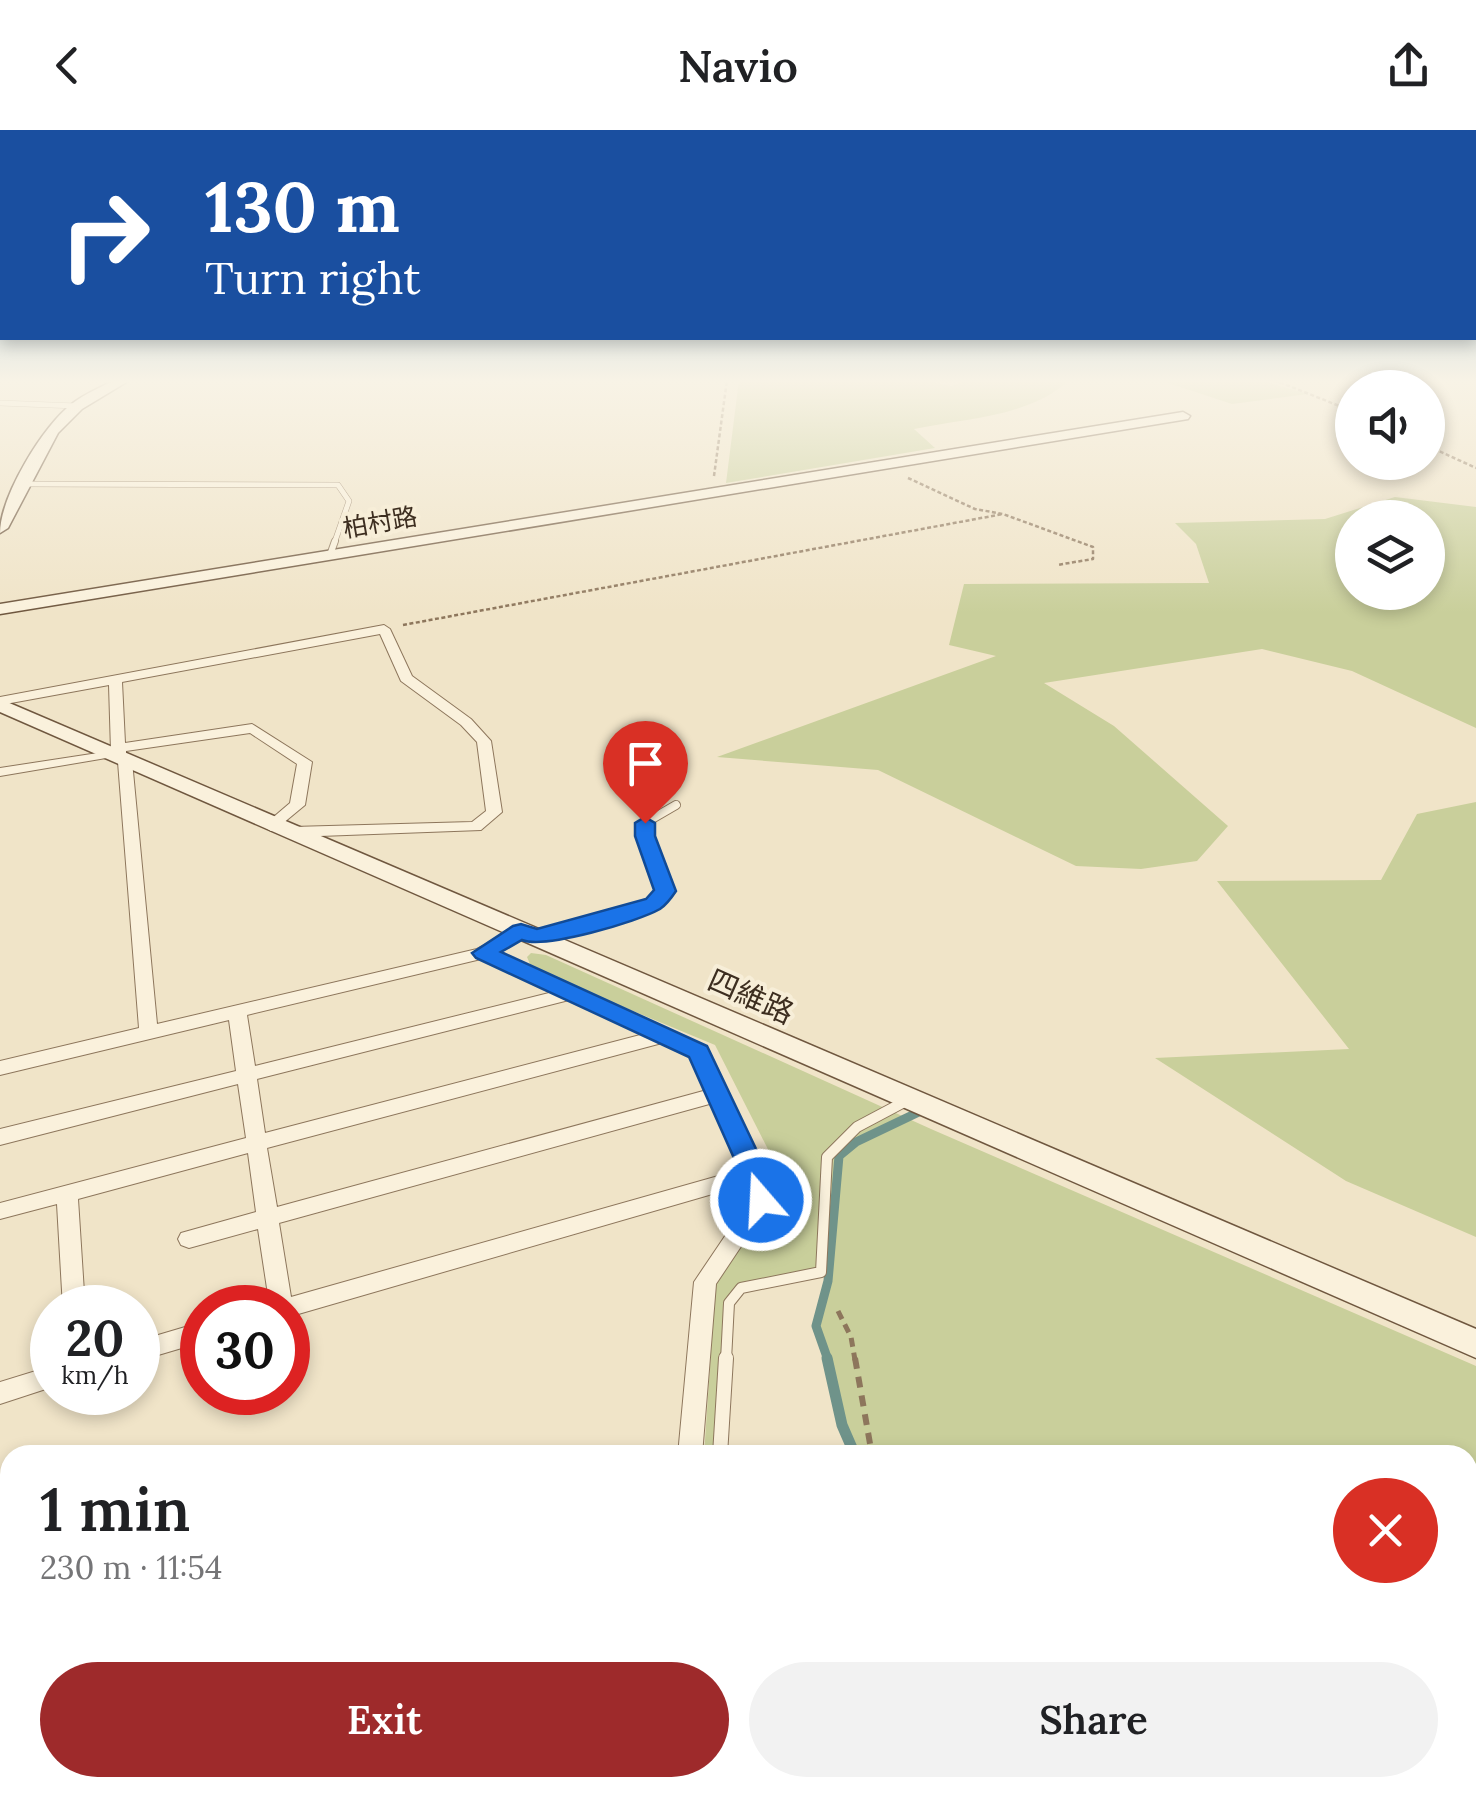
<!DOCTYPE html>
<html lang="en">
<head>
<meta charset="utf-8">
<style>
  :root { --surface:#fff; --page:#f2f2f2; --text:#202124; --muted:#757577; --accent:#9e2a2b }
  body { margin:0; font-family:Lora,"Noto Sans TC",serif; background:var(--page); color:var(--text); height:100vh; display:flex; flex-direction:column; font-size:38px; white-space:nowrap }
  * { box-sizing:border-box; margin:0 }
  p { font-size:32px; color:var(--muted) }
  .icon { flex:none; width:55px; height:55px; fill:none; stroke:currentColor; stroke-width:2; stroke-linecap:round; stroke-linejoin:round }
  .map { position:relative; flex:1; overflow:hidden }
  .side { position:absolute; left:0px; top:1315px; width:1478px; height:352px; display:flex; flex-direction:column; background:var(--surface); border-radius:30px 30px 0 0; box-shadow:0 5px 15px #0003 }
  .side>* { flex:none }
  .guide { position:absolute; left:0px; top:0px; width:1478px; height:210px; box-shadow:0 5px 15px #0003; background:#1a4fa0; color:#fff; overflow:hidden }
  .buttons { position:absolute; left:1335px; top:240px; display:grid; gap:20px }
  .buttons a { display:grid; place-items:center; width:110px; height:110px; border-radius:50%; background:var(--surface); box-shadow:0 5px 15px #0003; font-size:50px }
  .speed { position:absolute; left:30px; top:1155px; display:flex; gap:20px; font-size:50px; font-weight:700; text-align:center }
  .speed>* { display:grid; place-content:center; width:130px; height:130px; border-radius:50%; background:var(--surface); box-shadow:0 5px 15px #0003; line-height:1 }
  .speed small { font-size:25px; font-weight:400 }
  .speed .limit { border:15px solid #d22; background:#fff; color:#111 }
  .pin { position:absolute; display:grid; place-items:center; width:85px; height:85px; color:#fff; margin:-102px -42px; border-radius:50% 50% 50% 0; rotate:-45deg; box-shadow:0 0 10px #0007 }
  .pin .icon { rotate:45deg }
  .me { position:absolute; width:110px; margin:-55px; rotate:341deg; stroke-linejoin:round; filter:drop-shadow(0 0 8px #0008) }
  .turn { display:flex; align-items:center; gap:35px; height:210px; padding:0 40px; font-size:45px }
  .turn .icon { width:130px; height:130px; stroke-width:2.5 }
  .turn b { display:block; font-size:70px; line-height:85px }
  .round { display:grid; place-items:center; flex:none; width:105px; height:105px; border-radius:52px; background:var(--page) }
  .headline { display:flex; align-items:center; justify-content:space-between; height:170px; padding:0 40px }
  h1 { font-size:60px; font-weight:600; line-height:75px }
  .cta { display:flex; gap:20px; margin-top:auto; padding:20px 40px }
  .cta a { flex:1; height:115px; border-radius:60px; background:var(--accent); color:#fff; font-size:40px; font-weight:600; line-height:115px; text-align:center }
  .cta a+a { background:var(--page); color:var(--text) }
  header { display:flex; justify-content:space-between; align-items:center; height:130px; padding:0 40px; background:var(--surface); font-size:45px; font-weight:600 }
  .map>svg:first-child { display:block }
  .green { fill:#c9cf9b; fill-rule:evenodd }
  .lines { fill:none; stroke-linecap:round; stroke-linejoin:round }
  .stream-far1 { stroke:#6f938a; stroke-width:9 }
  .stream { stroke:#6f938a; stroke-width:11 }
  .lane-far4-casing { stroke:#8d765c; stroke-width:6 }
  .lane-far3-casing { stroke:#8d765c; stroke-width:8 }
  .lane-far2-casing { stroke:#8d765c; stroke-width:10 }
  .lane-far1-casing { stroke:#8d765c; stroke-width:12 }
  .lane-casing { stroke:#8d765c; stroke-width:16 }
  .street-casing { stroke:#8d765c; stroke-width:2 }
  .secondary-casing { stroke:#6f573f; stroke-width:3 }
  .path-far2 { stroke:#8d765c; stroke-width:2.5; stroke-dasharray:4 2.5; stroke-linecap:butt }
  .path-far1 { stroke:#8d765c; stroke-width:5; stroke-dasharray:9 6; stroke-linecap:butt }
  .path { stroke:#8d765c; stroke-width:6; stroke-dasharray:11 8; stroke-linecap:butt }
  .lane-far4 { stroke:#faf1dc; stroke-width:5 }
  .lane-far3 { stroke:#faf1dc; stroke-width:6 }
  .lane-far2 { stroke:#faf1dc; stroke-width:8 }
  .lane-far1 { stroke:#faf1dc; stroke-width:10 }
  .lane { stroke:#faf1dc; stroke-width:14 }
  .street { fill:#faf1dc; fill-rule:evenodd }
  .secondary { fill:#faf1dc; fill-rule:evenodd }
  .route { fill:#1a73e8; stroke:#114b97; stroke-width:2.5 }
  .labels { text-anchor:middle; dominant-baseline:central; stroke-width:8; stroke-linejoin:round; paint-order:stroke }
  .far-street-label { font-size:25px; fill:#3d2e20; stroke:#f7eed8 }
  .street-label { font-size:30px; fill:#3d2e20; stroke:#f7eed8 }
</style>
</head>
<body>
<header><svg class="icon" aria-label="back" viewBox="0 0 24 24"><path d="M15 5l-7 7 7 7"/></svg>Navio<svg class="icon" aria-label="share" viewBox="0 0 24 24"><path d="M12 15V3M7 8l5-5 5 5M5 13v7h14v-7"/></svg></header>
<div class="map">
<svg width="1476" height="1666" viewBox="0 0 1476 1666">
  <rect width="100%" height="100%" fill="#f0e4c8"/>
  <!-- green -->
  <g class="green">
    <path d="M739 250H924L951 256 968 250H1069C1031 287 964 288 914 299L935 318 726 353Z"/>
    <polygon points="1159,250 1260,250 1308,264 1232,274"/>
    <path d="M1395 367 1476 377V598L1352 541 1262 519 1044 553 1114 596 1228 696 1197 731 1141 739 1076 736 878 640 717 627 996 526 949 515 964 454 1209 453 1196 414 1175 393 1325 389ZM1352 388H1428V462H1352Z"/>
    <polygon points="1476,672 1476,1107 1346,1051 1155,928 1349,919 1217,751 1381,750 1417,684"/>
    <polygon points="531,823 546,825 931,999 1476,1236 1476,1666 694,1666 694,1658 1468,1658 1468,1325 855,1325 846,1311 829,1221 816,1196 828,1141 741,1158 729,1173 720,1325 704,1325 716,1149 772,1068 777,1037 715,915 532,839 527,827"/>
    <polygon points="510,1658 638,1658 640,1666 489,1666"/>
  </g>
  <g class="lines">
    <!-- stream-far1 -->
    <polyline class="stream-far1" points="828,1230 816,1196 828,1151 839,1026 856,1012 923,980"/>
    <!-- stream -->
    <g class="stream">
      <polyline points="827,1228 842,1295 855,1325"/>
      <polyline points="907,1658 909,1666"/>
    </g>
    <defs>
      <g id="lane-far4">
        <polyline points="0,273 77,276"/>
        <polyline points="24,354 338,355 349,371 334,414"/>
      </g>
      <polyline id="lane-far3" points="330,425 335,411"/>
      <polyline id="lane-far2" points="538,806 654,773 666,761 645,706 645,693 676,675"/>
      <polyline id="lane-far1" points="726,1230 729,1173 741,1158 821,1142 827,1027 857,997 906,971"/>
      <g id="lane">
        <polyline points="720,1325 726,1228"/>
        <polyline points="776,1666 778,1658"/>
      </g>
      <g id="street">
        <path d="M384 495 390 499 412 546 471 589 491 611 502 682 481 700 293 707 285 702 293 697 472 692 486 681 477 612 461 595 401 551 380 504 122 552 125 613 252 594 312 632 305 675 276 699 271 701 263 696 290 673 297 634 250 603 126 621V627L132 631 157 894 477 819 521 796 527 797 530 801 527 805 497 822 706 917 765 1044 772 1070 716 1154 702 1325H678L694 1152 750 1069 747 1054 288 1187V1178H270L258 1099 189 1118 181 1115 178 1109 181 1103 256 1082 248 1023 78 1069 85 1178H63L57 1074 0 1089V1073L246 1008 238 954 0 1015V999L236 941 229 890 0 945V931L139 898 118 632 112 627 0 646V638L111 621 109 555 0 575V567ZM481 829 553 862 255 936 247 885ZM569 870 644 904 265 1003 257 949ZM662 913 692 926 707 960 277 1077 267 1018ZM713 973 743 1039 291 1167 279 1093Z"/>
        <polygon points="202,1192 202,1212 138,1231 138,1211"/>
        <polygon points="52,1236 52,1257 0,1274 0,1252"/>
        <polygon points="431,1658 479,1658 476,1666 427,1666"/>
        <polygon points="655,1658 685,1658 687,1666 657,1666"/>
      </g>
      <g id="secondary">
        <path d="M115 250H130L82 279 58 303 8 398 0 403C0 367 43 295 73 273 85 264 101 257 115 250Z"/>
        <polygon points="1183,282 1190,286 1188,289 0,484 0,474"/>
        <polygon points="0,569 1476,1199 1476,1228 0,582"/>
      </g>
    </defs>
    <!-- lane-far4 casing -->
    <use href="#lane-far4" class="lane-far4-casing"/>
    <!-- lane-far3 casing -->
    <use href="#lane-far3" class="lane-far3-casing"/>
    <!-- lane-far2 casing -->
    <use href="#lane-far2" class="lane-far2-casing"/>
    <!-- lane-far1 casing -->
    <use href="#lane-far1" class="lane-far1-casing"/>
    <!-- lane casing -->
    <use href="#lane" class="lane-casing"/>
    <!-- street casing -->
    <use href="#street" class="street-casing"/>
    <!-- secondary casing -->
    <use href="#secondary" class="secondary-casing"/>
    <!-- path-far2 -->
    <g class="path-far2">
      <polyline points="1274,250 1352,281"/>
      <polyline points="1428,316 1476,338"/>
      <polyline points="714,346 727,250"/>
      <polyline points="908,348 975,379 1003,384 1093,417 1093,429 1057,435"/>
      <polyline points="403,495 1003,384"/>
    </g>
    <!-- path-far1 -->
    <polyline class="path-far1" points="838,1181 851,1207 855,1230"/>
    <!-- path -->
    <g class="path">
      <polyline points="855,1228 872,1325"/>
      <polyline points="951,1658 953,1666"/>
    </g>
    <!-- lane-far4 -->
    <use href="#lane-far4" class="lane-far4"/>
    <!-- lane-far3 -->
    <use href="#lane-far3" class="lane-far3"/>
    <!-- lane-far2 -->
    <use href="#lane-far2" class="lane-far2"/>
    <!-- lane-far1 -->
    <use href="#lane-far1" class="lane-far1"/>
    <!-- lane -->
    <use href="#lane" class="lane"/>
    <!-- street -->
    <use href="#street" class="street"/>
    <!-- secondary -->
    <use href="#secondary" class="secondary"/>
  </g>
  <!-- sky -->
  <linearGradient id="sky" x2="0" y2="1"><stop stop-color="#8fbad6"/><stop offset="0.52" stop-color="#f8f3e6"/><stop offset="1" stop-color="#f8f3e6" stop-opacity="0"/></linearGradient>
  <rect width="1476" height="483" fill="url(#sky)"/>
  <!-- route -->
  <path class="route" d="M645 687 655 693V706L676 761C672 767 666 775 660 779 637 792 545 819 522 810L501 822 707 916 768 1044 775 1070 771 1078 761 1081 752 1078 741 1044 689 927 476 828 472 823 513 796 521 794 537 799 646 769 654 760 635 706V693Z"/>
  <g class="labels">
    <!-- far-street labels -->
    <g class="far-street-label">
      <text transform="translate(380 392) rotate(-10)">柏村路</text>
    </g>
    <!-- street labels -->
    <g class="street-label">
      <text transform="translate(751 866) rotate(24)">四維路</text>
    </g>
  </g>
</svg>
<div class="buttons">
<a><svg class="icon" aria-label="sound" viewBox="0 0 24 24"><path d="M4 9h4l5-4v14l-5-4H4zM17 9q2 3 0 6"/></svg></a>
<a><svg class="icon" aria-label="layers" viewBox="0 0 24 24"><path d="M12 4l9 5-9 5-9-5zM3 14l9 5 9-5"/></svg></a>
</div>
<div class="speed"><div>20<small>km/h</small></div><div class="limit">30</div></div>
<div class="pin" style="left:645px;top:693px;background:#d93025"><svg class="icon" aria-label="arrive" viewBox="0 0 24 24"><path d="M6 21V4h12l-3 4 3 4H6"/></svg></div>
<svg class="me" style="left:761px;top:1070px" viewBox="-20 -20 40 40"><circle r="17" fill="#1a73e8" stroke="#fff" stroke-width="3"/><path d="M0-11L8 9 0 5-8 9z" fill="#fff"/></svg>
<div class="guide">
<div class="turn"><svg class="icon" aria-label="right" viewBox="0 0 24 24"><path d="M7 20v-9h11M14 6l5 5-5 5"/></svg><div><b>130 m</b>Turn right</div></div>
</div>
<section class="side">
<div class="headline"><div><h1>1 min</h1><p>230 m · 11:54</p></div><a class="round" style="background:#d93025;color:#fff"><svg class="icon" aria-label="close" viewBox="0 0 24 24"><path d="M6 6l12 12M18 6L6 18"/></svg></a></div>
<div class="cta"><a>Exit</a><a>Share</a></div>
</section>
</div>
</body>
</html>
